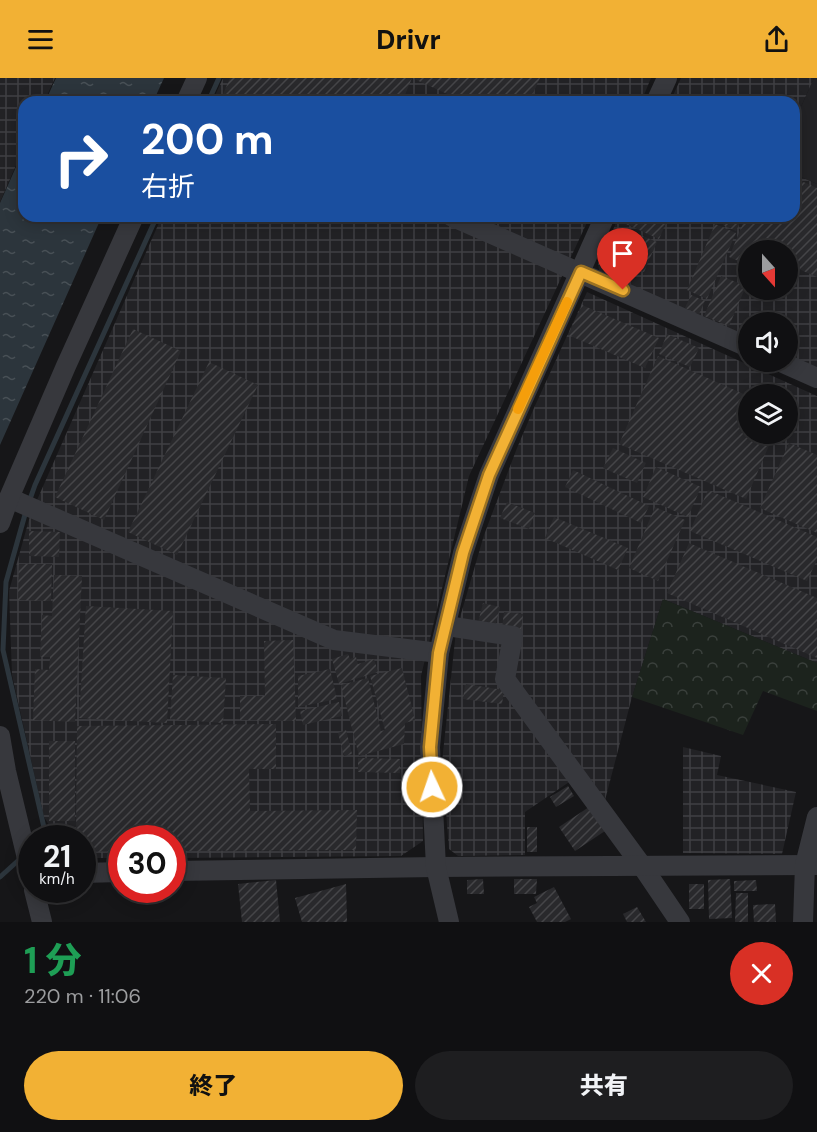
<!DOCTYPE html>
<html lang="ja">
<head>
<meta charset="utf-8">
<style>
  :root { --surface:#101012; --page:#1e1e20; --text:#f1f3f6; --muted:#9c9d9f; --line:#303032; --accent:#f2b134 }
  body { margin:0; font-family:"DM Sans","Noto Sans JP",sans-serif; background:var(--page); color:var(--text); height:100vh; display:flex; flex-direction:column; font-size:22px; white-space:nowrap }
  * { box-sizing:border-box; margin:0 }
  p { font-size:20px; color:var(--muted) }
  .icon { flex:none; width:33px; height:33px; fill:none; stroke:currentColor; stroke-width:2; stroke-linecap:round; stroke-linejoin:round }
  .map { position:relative; height:844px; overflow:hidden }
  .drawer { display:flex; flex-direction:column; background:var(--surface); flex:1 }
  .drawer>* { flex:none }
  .top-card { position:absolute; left:18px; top:18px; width:782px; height:126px; border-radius:18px; box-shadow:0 3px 15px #0003,0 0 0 2px var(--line); background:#1a4fa0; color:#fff; overflow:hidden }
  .needle { width:39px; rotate:159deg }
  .controls { position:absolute; left:738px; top:162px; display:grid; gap:12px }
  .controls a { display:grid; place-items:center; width:60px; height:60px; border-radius:50%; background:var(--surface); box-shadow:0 3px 15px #0003,0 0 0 2px var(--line); font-size:30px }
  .speed { position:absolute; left:18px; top:747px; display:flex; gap:12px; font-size:30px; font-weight:700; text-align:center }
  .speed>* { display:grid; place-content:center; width:78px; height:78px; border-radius:50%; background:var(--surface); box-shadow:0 3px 15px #0003,0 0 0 2px var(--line); line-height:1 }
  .speed small { font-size:15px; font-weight:400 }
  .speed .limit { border:9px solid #d22; background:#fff; color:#111 }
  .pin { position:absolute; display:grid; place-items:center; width:51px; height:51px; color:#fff; margin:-62px -26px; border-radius:50% 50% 50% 0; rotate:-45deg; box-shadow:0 0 6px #0007 }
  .pin .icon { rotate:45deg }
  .me { position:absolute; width:66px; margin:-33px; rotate:357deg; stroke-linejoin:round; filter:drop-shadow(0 0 4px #0008) }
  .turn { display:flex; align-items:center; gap:21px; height:126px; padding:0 24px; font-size:27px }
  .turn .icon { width:78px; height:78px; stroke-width:2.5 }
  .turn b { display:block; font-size:42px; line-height:51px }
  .round { display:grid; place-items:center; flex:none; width:63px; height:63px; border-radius:32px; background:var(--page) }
  .summary { display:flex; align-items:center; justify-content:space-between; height:102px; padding:0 24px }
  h1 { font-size:36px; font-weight:800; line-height:45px; color:#1e9e55 }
  .button { display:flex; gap:12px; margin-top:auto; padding:12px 24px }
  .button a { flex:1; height:69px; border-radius:36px; background:var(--accent); color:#111; font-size:24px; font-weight:800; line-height:69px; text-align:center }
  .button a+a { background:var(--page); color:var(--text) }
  header { display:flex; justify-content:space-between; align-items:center; height:78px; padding:0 24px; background:var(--accent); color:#111; font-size:27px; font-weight:800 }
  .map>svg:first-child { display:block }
  .built { fill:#222225 }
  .industrial { fill:url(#industrial-grid); fill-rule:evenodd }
  .forest { fill:url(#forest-crowns) }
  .water { fill:url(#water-ripples) }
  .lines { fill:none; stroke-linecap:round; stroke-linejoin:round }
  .stream { stroke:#2c353c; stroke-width:5 }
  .building { fill:url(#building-hatch) }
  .minor { stroke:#37383d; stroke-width:20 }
  .route-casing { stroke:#9d7322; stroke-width:15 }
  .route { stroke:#f2b134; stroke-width:10 }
  .slow { stroke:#f59e0b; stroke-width:10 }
</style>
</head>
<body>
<header><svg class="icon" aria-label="menu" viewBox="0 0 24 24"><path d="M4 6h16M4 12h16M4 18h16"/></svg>Drivr<svg class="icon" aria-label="share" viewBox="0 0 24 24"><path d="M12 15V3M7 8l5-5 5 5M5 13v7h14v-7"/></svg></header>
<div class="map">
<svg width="817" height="844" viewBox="0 0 817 844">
  <defs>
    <pattern id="industrial-grid" width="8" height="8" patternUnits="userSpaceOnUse" patternTransform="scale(1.5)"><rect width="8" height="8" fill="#222225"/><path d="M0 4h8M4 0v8" fill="none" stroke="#3f3f43"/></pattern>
    <pattern id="forest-crowns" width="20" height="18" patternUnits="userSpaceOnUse" patternTransform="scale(1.5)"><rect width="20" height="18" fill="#1c231d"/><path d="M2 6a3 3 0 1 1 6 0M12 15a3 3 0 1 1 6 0" fill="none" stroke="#3a403c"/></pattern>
    <pattern id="water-ripples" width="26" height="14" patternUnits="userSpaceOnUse" patternTransform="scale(1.5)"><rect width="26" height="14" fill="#2c353c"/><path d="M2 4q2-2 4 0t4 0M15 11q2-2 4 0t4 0" fill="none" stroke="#485056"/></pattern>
    <pattern id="building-hatch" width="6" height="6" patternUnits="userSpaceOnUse" patternTransform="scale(1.5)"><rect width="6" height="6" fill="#29292c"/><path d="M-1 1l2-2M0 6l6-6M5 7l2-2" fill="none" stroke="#454548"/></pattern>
  </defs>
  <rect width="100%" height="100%" fill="#161618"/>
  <!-- built -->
  <polygon class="built" points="814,0 817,0 817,106 794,96 794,44"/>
  <!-- industrial -->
  <g class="industrial">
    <polygon points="0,0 55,0 44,24 24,24 24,69 0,124"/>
    <polygon points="223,0 651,0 641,24 212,24"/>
    <polygon points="681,0 814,0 794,44 794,24 670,24"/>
    <path d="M794 96 817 106V293L788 280V244H748V262L600 196 598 186 619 138H794ZM748 172H788V212H748Z"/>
    <polygon points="162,138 590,138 469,398 421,598 423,763 401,778 173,780 172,760 122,760 121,780 83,780 82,760 57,760 44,739 12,597 9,513 30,438"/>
    <path d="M587 214 817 318V585L663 521 632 619 604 726 581 696 525 734V777L458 778 449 771 442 684 456 553 484 457 517 370 534 330ZM748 316H788V356H748Z"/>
    <polygon points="683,669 721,678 717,697 796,714 782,776 683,775"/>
  </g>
  <!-- forest -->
  <polygon class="forest" points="663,521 817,585 817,633 763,613 743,657 632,619"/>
  <!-- water -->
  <g class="water">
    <polygon points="56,0 164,0 153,24 45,24"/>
    <polygon points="24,71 24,138 102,138 0,367 0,125"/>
  </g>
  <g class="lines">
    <!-- stream -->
    <g class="stream">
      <polyline points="208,24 219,0"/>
      <polyline points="29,424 35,407 157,138"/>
      <polyline points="26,433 6,504 3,572 46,758 43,760"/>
      <polyline points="0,799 21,780"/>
    </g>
  </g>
  <!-- building -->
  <g class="building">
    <polygon points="230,0 540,0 529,24 465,24 412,0 402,24 222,24 220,23"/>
    <polygon points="799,102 817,110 817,199 792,188 788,200 788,172 748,172 748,187 729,179 746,138 794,138 794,116"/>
    <polygon points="629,138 669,138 659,161 626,146"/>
    <polygon points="727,138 743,138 736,153 723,147"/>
    <polygon points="715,146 736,155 707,221 687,212"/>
    <polygon points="633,154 657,164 644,194 620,184"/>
    <polygon points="721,198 746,208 729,248 704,238"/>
    <polygon points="691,217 705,223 699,236 685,230"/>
    <polygon points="582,227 659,260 645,290 568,257"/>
    <polygon points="133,251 181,273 104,442 55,419"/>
    <polygon points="667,256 699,270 690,289 659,276"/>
    <polygon points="658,278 748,318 748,356 774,356 746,421 619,366"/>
    <polygon points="209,284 258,307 177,477 128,454"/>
    <polygon points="789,365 817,377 817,455 760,430"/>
    <polygon points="613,370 646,385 637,405 603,390"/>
    <polygon points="656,389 701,409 688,439 643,419"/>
    <polygon points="573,392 649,428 641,445 565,409"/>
    <polygon points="708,412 817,459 817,482 807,503 690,453"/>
    <polygon points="507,424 535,435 529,451 500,440"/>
    <polygon points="655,429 685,442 658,503 629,490"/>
    <polygon points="554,439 628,470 618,492 545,460"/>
    <polygon points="29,453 60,454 59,479 29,478"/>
    <polygon points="689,465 817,520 817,580 667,515"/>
    <polygon points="19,486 52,486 51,523 18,522"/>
    <polygon points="54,497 82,498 75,644 33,642 35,591 49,592 50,579 40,579 42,537 52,538"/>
    <polygon points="483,525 500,529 495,549 478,545"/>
    <polygon points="86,528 173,533 167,645 79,640"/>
    <polygon points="504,534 523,536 521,552 502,550"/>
    <polygon points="293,562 296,643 240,642 240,618 265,618 264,563"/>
    <polygon points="348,576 350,581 356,579 358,586 374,581 378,594 339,606 332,581"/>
    <polygon points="402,590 415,642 405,645 404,666 359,678 341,607 368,600 381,653 385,652 370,598"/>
    <polygon points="330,591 337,621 298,629 298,598"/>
    <polygon points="173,597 226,600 223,645 170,641"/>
    <polygon points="465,606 504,612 502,626 463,621"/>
    <polygon points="339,624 342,638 303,647 300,633"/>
    <polygon points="276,646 276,691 249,691 250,733 357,732 356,772 172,773 172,760 122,760 122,773 82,774 82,760 76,760 77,648"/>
    <polygon points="346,652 352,676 344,678 338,655"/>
    <rect x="49" y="663" width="26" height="80"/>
    <polygon points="358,680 400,681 400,695 358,694"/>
    <polygon points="568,708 574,718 556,729 550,719"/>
    <polygon points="589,729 605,753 575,773 559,749"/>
    <rect x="527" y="749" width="10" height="25"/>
    <polygon points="483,801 484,816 467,816 467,802"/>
    <polygon points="514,801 537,801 536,816 514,816"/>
    <polygon points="730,801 732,840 709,841 708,802"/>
    <polygon points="276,802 280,844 242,844 238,806"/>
    <polygon points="756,802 757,813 734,813 734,803"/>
    <polygon points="346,806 347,844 302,844 295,820"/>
    <rect x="689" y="806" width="15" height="25"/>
    <polygon points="554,809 571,841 565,844 537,844 529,829 537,825 534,819"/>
    <polygon points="736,815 748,815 748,844 735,844"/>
    <polygon points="775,826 776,844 754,844 753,827"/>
    <polygon points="637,829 646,844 627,844 623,836"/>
  </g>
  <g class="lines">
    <!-- minor -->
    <g class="minor">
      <polyline points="186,24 197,0"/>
      <polyline points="656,24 667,0"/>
      <polyline points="451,138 748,269"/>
      <polyline points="781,284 817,300"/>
      <polyline points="9,420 334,562 439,575"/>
      <polyline points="0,445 9,420 66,288 134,138"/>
      <polyline points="447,548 513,558 505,601 642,788 680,844"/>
      <polyline points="0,658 6,693 32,801"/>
      <polyline points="172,793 436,789 817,787"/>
      <polyline points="82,795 122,794"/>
      <polyline points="34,812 42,844"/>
      <polyline points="449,844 436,789 430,669 439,575 463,475 489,397 605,138"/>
      <polyline points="803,844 805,787 817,739"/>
    </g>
  </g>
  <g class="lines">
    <defs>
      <polyline id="route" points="432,709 430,669 439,575 463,475 489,397 581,194 623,212"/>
    </defs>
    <!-- route casing -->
    <use href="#route" class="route-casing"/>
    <!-- route -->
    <use href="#route" class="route"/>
    <!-- slow -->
    <polyline class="slow" points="518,331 567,224"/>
  </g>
</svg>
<div class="controls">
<a><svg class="needle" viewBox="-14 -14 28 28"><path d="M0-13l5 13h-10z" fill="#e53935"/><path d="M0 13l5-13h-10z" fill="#9c9d9f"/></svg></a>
<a><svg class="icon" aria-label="sound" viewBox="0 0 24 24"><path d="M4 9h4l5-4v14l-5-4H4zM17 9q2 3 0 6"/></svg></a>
<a><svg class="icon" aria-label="layers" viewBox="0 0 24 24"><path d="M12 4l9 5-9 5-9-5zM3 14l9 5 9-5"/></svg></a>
</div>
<div class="speed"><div>21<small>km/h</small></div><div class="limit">30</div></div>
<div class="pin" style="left:623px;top:212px;background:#d93025"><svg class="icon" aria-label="arrive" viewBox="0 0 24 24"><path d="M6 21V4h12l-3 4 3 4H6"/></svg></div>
<svg class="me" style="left:432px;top:709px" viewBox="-20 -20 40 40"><circle r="17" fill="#f2b134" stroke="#fff" stroke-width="3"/><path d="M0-11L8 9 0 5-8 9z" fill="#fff"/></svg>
<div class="top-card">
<div class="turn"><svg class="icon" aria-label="right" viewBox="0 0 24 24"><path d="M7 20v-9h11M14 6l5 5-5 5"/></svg><div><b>200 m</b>右折</div></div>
</div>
</div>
<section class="drawer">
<div class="summary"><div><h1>1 分</h1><p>220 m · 11:06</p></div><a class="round" style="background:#d93025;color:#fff"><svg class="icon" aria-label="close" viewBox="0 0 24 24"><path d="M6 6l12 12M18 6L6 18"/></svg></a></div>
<div class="button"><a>終了</a><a>共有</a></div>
</section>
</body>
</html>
